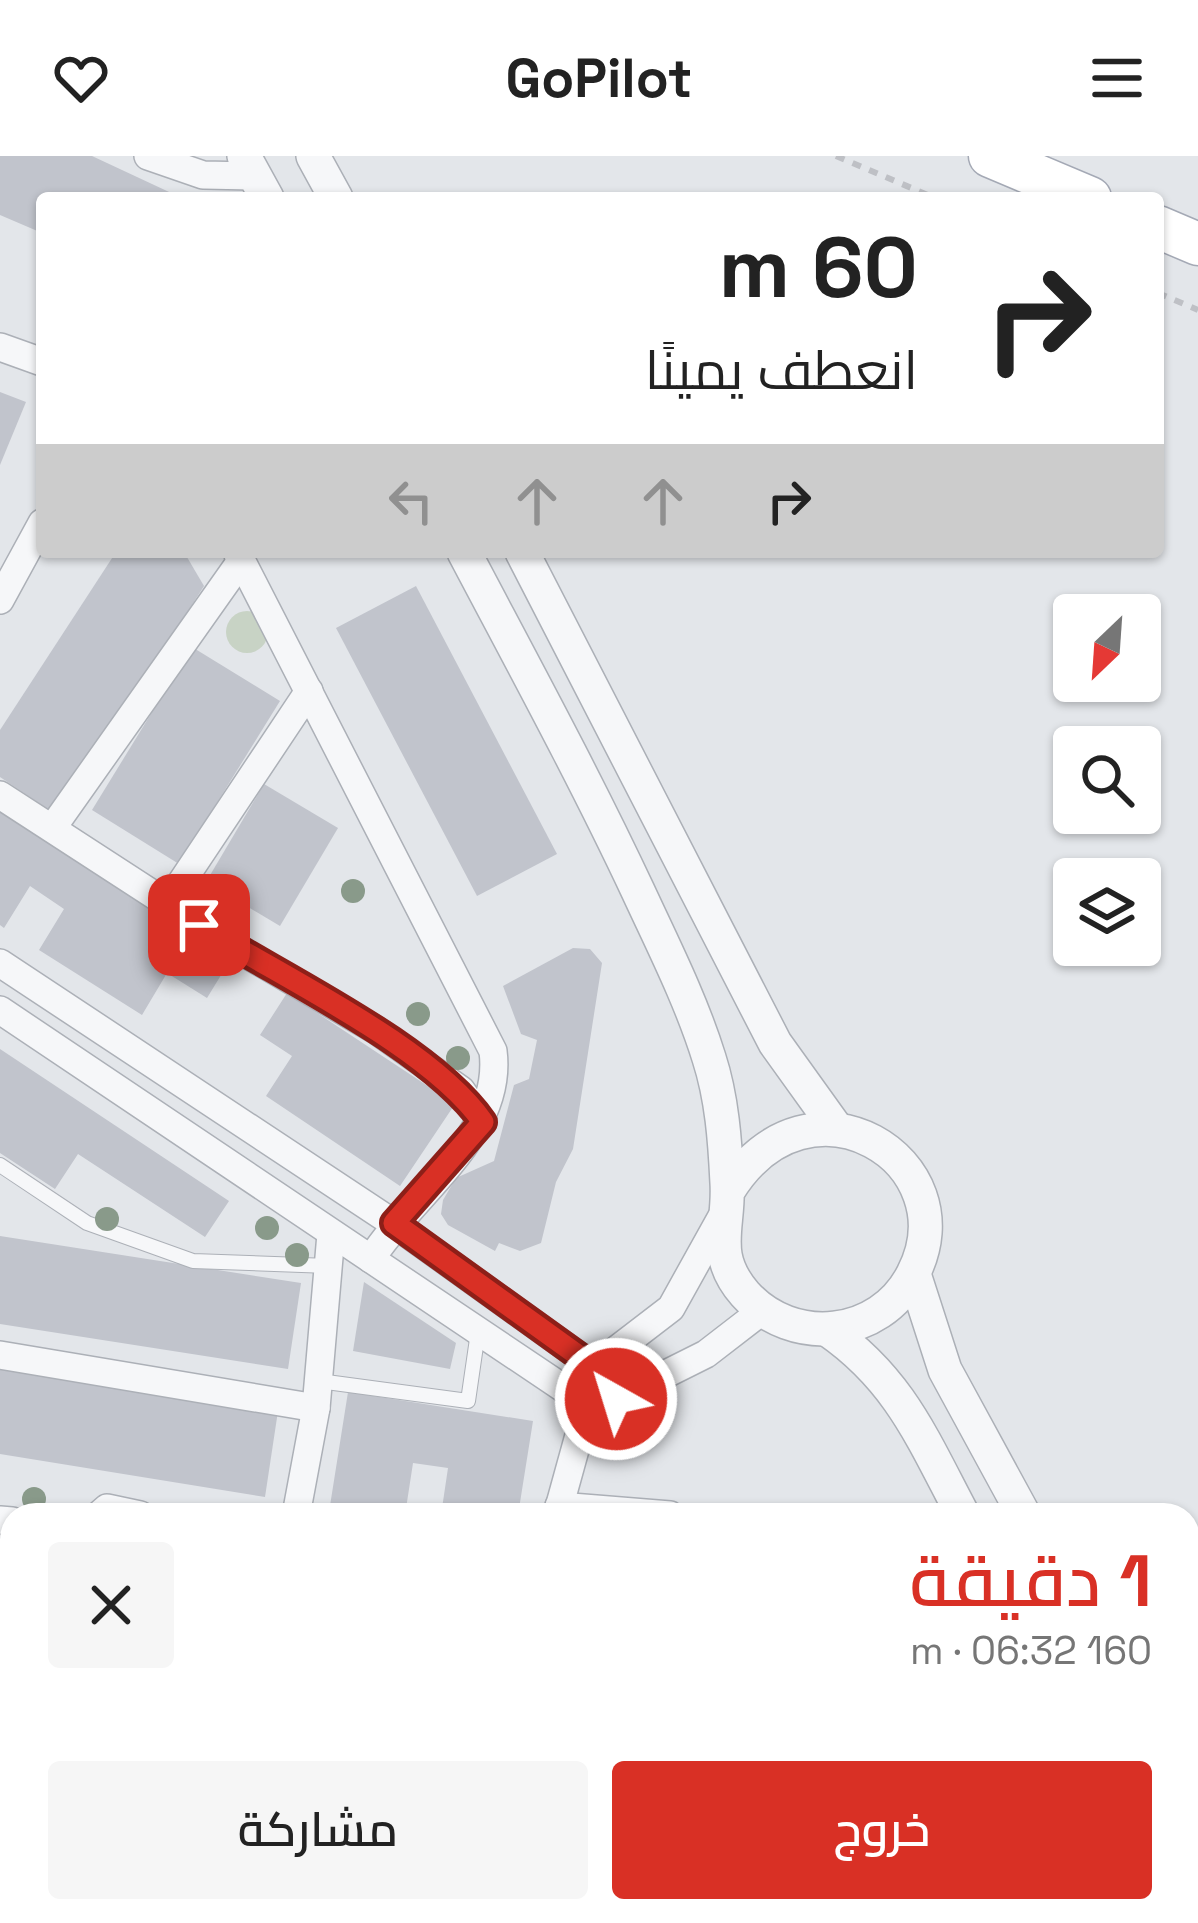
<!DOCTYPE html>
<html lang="ar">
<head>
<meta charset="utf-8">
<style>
  :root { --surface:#fff; --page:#f6f6f6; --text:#222; --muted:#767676; --accent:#d93025 }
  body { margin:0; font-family:"Space Grotesk",Cairo,sans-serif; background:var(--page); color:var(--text); direction:rtl; height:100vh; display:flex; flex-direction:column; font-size:45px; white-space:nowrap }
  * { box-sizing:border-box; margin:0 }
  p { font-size:39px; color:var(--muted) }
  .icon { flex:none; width:66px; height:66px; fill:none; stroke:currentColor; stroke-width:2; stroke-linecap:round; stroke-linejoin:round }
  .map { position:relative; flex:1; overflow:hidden; direction:ltr }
  .side { position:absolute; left:0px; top:1347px; width:1200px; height:420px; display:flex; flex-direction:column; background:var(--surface); border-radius:36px 36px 0 0; box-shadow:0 3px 9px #0004; direction:rtl }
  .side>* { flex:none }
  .top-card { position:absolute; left:36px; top:36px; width:1128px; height:366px; border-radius:12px; box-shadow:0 3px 9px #0004; direction:rtl; background:#fff; color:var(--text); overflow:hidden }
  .needle { width:78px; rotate:205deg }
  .tools { position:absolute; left:1053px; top:438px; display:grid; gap:24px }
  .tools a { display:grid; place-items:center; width:108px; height:108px; border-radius:12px; background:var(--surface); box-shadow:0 3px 9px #0004; font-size:60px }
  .pin { position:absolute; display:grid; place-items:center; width:102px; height:102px; color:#fff; margin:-51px; border-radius:24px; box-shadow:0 6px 18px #0006 }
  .me { position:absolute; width:132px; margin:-66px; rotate:321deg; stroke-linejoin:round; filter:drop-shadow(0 0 9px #0008) }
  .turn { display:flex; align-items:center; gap:42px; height:252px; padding:0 48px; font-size:54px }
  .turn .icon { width:156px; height:156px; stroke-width:2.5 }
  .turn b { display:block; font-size:84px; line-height:102px }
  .lanes { display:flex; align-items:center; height:114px; padding:0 48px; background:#0003; justify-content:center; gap:60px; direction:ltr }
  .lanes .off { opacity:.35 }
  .round { display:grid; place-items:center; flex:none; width:126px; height:126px; border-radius:12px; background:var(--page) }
  .head { display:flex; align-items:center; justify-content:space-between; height:204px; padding:0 48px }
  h1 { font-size:72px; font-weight:600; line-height:90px; color:var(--accent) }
  .primary-button { display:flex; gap:24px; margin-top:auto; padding:24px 48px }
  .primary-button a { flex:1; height:138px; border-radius:12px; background:var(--accent); color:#fff; font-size:48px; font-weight:600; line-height:138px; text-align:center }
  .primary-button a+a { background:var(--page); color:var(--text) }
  header { display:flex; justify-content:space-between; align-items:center; height:156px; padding:0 48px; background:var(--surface); font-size:54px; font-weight:600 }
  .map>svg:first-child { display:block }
  .green { fill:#c8d3c5 }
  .building { fill:#c1c4cc }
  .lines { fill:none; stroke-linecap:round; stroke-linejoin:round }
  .service-casing { stroke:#acb0b7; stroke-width:16 }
  .minor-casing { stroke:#acb0b7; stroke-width:30 }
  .tertiary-casing { stroke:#acb0b7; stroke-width:36 }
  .primary-casing { stroke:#a4a9b5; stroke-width:45 }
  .path { stroke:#bec0c5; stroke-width:6; stroke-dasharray:9 9; stroke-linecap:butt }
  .service { stroke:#f6f7f9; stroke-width:14 }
  .minor { stroke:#f6f7f9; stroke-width:27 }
  .tertiary { stroke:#f6f7f9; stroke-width:33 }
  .primary { stroke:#fff; stroke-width:42 }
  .tree { fill:#899a8a }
  .route-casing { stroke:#8d1f18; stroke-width:30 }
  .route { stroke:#d93025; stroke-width:21 }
</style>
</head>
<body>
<header><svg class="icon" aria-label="menu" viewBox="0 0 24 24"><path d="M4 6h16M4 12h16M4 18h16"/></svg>GoPilot<svg class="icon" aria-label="heart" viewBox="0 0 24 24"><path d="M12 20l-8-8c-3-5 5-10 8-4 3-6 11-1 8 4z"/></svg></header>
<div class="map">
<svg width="1198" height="1767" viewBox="0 0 1198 1767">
  <rect width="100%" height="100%" fill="#e3e6ea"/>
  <!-- green -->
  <g class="green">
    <circle cx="247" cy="476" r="21"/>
    <polygon points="266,1755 441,1755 438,1767 338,1767"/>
  </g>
  <!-- building -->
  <g class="building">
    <polygon points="0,0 92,0 182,42 42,42 42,77 0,59"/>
    <polygon points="0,236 26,246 0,309"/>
    <polygon points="116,396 184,396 204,430 57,659 0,621 0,574"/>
    <polygon points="416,430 557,698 477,740 336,472"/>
    <polygon points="192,491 280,545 179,708 92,654"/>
    <polygon points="264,628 338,672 280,770 206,726"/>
    <polygon points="0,650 234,798 207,842 167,817 142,859 39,794 64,753 30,730 4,772 0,769"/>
    <polygon points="573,792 590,793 602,807 573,993 556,1026 541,1087 520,1095 499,1087 495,1095 448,1069 441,1058 443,1044 456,1022 494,1005 514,929 529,923 537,884 521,878 503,830"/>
    <polygon points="287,837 455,948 400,1030 266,940 292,900 260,879"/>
    <polygon points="0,893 229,1045 205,1081 78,998 55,1033 0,997"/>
    <polygon points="0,1080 301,1127 288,1213 0,1168"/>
    <polygon points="364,1126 456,1187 450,1213 353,1195"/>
    <polygon points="0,1210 278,1255 265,1341 0,1298"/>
    <polygon points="348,1236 533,1265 518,1359 441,1359 448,1312 413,1307 405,1359 329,1356"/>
    <polygon points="0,1533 12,1535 12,1584 2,1638"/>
    <polygon points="789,1755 912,1755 910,1767 842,1767"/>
    <polygon points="968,1755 1132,1755 1139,1767 966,1767"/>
  </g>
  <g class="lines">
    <defs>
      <g id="service">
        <polyline points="0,1009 87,1067 193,1105 329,1110"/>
        <polyline points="319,1225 468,1245 478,1176"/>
        <polyline points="0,1390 12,1387"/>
        <polyline points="0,1473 12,1479"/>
        <polyline points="0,1669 12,1671"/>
      </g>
      <g id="minor">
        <polyline points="148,0 203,19 252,20"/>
        <polyline points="0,191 42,206"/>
        <path d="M237 396 493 895C504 979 413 1037 371 1103"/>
        <polyline points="0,444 42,367"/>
        <polyline points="0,639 231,789 376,874 461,934 483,966"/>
        <polyline points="53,671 241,405"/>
        <polyline points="167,748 309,535"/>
        <polyline points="0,807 393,1067 590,1208 611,1214 618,1228 616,1243 600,1255 580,1250 572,1238 0,854"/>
        <polyline points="0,1199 316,1252"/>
        <polyline points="598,1208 671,1152 721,1062"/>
        <polyline points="616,1243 706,1198 763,1154"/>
        <polyline points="559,1350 670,1359"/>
        <polyline points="99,1359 107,1352 140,1359"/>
        <polyline points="296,1359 316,1252 331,1078"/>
        <polyline points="557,1359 586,1254"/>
        <polyline points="0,1364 12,1365"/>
        <polyline points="0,1497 12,1499"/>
        <polyline points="469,1767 470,1755"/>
        <polyline points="656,1767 658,1755"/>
      </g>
      <g id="tertiary">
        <polyline points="244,0 267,42"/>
        <polyline points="313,0 336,42"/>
        <path d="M464 396C523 508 584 620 638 735 663 789 691 844 709 902 722 942 725 985 727 1027 730 1070 710 1098 745 1138 792 1191 880 1183 913 1118 971 1006 809 904 728 1035"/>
        <polyline points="522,396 775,887 836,972"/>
        <polyline points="914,1118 945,1214 1024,1359"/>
        <path d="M828 1174C900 1224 923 1284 963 1359"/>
        <polyline points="1188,1670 1198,1689"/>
        <polyline points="0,1740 12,1742"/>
        <polyline points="90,1755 162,1767"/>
        <polyline points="1175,1755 1181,1767"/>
      </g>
      <g id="primary">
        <polyline points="990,0 1090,42"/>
        <polyline points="1158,71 1198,88"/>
      </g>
    </defs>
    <!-- service casing -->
    <use href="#service" class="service-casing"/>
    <!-- minor casing -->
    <use href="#minor" class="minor-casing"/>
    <!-- tertiary casing -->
    <use href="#tertiary" class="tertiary-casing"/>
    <!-- primary casing -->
    <use href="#primary" class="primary-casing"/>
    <!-- path -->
    <g class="path">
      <polyline points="836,0 935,42"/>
      <polyline points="1158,137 1198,154"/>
    </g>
    <!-- service -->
    <use href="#service" class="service"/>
    <!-- minor -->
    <use href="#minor" class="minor"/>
    <!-- tertiary -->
    <use href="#tertiary" class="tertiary"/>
    <!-- primary -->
    <use href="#primary" class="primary"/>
  </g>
  <!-- trees -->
  <g class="tree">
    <circle cx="353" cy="735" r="12"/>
    <circle cx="418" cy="858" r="12"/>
    <circle cx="458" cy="902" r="12"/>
    <circle cx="107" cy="1063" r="12"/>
    <circle cx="267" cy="1072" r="12"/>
    <circle cx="297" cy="1099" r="12"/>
    <circle cx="34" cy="1343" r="12"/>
  </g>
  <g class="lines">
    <defs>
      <path id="route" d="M199 769C281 821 430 890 483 966L394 1067 590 1208 611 1214 618 1228 616 1243"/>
    </defs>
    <!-- route casing -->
    <use href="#route" class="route-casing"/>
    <!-- route -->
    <use href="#route" class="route"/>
  </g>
</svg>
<div class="tools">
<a><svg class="needle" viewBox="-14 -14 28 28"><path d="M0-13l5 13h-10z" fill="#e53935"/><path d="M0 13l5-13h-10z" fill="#767676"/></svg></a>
<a><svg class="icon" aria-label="search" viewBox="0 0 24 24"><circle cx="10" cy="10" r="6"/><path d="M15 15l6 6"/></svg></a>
<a><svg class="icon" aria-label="layers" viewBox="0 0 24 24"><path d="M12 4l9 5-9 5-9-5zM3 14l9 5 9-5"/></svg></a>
</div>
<div class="pin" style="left:199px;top:769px;background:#d93025"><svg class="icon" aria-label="arrive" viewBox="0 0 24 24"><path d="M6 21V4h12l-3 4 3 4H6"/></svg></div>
<svg class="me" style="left:616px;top:1243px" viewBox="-20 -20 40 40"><circle r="17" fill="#d93025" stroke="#fff" stroke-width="3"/><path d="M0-11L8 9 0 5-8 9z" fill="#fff"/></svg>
<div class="top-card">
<div class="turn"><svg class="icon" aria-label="right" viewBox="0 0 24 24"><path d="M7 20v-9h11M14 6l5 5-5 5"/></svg><div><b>60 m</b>انعطف يمينًا</div></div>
<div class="lanes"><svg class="icon off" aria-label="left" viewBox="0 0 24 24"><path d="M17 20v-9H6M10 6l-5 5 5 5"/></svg><svg class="icon off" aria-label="ahead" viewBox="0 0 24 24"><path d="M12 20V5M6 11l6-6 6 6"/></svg><svg class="icon off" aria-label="ahead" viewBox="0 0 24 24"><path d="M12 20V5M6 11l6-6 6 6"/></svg><svg class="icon" aria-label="right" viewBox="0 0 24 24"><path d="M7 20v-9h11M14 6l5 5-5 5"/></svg></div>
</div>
<section class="side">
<div class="head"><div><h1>1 دقيقة</h1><p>160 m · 06:32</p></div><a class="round"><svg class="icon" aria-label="close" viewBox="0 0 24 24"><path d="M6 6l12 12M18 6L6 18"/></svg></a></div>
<div class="primary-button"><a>خروج</a><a>مشاركة</a></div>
</section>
</div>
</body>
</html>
